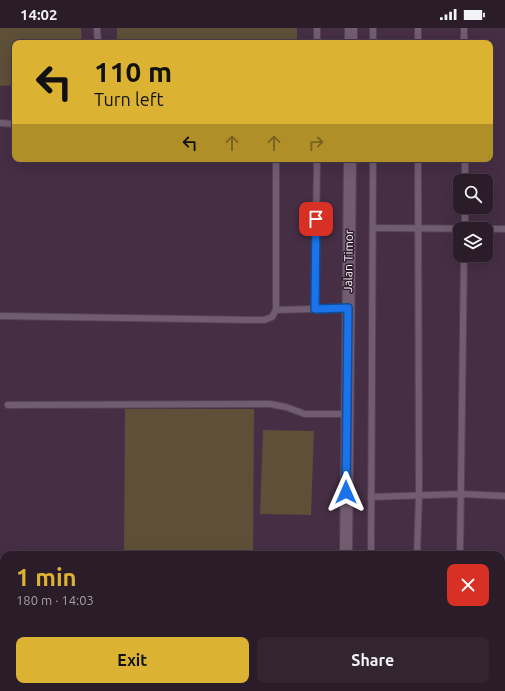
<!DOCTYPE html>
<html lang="en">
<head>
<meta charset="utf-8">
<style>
  :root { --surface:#2a1c29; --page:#322531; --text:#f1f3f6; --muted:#a5a1a8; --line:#463a46; --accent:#dcb233 }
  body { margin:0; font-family:Ubuntu,sans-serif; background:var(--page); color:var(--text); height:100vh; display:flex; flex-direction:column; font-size:15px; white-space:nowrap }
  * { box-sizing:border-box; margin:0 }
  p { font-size:13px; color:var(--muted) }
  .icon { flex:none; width:22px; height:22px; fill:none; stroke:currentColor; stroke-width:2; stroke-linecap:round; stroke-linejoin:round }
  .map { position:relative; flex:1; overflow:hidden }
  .panel { position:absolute; left:0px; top:523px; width:505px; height:140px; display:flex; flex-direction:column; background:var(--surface); border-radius:12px 12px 0 0; box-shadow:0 4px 16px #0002,0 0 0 1px var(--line) }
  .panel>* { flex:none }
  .hud { position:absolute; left:12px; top:12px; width:481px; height:122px; border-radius:8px; box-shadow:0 4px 16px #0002,0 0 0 1px var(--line); background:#dcb233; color:#111; overflow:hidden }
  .tools { position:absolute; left:453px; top:146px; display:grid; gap:8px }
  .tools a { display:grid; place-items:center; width:40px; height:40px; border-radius:8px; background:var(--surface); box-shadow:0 4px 16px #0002,0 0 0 1px var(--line); font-size:20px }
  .pin { position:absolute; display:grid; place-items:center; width:34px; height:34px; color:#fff; margin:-17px; border-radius:8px; box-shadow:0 2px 6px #0006 }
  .me { position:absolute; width:44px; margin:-22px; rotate:0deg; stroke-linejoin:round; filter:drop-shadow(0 0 3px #0008) }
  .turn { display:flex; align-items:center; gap:14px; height:84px; padding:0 16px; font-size:18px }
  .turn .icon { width:52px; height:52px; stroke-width:2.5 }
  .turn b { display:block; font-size:28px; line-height:34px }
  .lanes { display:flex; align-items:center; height:38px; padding:0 16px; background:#0003; justify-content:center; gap:20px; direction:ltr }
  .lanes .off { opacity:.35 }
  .round { display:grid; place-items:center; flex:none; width:42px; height:42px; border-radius:8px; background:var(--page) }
  .head { display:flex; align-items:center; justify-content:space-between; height:68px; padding:0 16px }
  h1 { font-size:24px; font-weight:700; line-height:30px; color:var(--accent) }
  .button { display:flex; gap:8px; margin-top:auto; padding:8px 16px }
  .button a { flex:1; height:46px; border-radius:8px; background:var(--accent); color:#111; font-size:16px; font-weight:700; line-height:46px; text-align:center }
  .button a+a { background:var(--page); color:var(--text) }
  .status { display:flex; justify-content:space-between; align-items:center; height:28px; padding:0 20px; background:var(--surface); direction:ltr }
  .status svg { height:11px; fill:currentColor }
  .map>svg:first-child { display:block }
  .built { fill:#462e44; fill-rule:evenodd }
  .building { fill:#5e4f38 }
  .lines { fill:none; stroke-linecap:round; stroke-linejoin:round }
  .lane-casing { stroke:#544453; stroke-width:8 }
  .street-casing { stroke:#544453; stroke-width:14 }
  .lane { stroke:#725d70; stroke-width:6 }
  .street { stroke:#725d70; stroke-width:12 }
  .route-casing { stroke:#114b97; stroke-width:10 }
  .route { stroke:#1a73e8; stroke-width:7 }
  .labels { text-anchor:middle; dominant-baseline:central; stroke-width:3; stroke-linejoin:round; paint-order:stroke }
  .street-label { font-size:12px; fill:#fdf0fc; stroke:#2e1c2d }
</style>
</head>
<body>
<div class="status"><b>14:02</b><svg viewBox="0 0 49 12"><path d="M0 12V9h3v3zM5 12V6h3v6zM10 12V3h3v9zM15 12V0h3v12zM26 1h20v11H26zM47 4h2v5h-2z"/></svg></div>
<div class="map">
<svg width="505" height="663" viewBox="0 0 505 663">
  <rect width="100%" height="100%" fill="#382637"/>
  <!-- built -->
  <path class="built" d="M0 0H505V663H0ZM15 15H490V131H15ZM460 153H486V179H460ZM460 201H486V227H460ZM4 527H501V659H4Z"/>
  <!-- building -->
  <g class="building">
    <polygon points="0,0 81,0 82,15 15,15 15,57 0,58"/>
    <rect x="117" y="0" width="180" height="15"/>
    <polygon points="125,381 254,381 253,527 124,527"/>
    <polygon points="263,402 314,403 311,487 260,486"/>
  </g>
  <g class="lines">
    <defs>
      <g id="lane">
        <polyline points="97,0 98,15"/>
        <polyline points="317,0 317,15"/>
        <polyline points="418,0 418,15"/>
        <polyline points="464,0 464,15"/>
        <polyline points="373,15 373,0"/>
        <polyline points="0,95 15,96"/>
        <polyline points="465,131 465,153"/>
        <polyline points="465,179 465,201"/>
        <polyline points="373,200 505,201"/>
        <polyline points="315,281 317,131"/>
        <polyline points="276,282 348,280"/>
        <polyline points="0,288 264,292 272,289 276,282 276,131"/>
        <polyline points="8,377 270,376 286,379 305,386 346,386"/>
        <polyline points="371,469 461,466 505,468"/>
        <polyline points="371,527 373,131"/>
        <polyline points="417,527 419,467 418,131"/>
        <polyline points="460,527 464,227"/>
        <polyline points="259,659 259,663"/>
        <polyline points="301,663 301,659"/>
        <polyline points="370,663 370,659"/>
        <polyline points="413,663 413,659"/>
        <polyline points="460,663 460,659"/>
      </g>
      <g id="street">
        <polyline points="351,15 351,0"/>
        <polyline points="346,527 350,131"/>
        <polyline points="346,663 346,659"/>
      </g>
    </defs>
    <!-- lane casing -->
    <use href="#lane" class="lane-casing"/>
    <!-- street casing -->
    <use href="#street" class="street-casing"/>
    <!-- lane -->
    <use href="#lane" class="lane"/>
    <!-- street -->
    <use href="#street" class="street"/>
  </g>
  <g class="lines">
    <defs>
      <polyline id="route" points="316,191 315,281 348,280 346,464"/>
    </defs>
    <!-- route casing -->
    <use href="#route" class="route-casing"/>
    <!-- route -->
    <use href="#route" class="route"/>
  </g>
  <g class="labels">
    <!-- street labels -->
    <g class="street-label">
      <text transform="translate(348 233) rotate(-89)">Jalan Timor</text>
    </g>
  </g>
</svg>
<div class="tools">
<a><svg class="icon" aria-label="search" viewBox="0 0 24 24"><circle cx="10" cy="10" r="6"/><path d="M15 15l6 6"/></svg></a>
<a><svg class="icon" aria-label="layers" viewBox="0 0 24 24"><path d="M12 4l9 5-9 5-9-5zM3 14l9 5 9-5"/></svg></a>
</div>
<div class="pin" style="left:316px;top:191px;background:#d93025"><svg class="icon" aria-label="arrive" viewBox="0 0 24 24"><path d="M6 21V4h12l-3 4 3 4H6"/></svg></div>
<svg class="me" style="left:346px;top:464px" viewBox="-20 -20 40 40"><path d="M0-17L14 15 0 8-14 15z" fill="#1a73e8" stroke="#fff" stroke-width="4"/></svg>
<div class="hud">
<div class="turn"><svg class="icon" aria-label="left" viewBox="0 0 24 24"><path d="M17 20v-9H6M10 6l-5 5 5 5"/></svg><div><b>110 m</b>Turn left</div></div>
<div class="lanes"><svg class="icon" aria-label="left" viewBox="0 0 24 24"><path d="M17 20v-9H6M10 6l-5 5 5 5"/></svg><svg class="icon off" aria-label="ahead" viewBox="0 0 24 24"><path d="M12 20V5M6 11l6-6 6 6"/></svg><svg class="icon off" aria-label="ahead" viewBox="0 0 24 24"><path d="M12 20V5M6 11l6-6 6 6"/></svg><svg class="icon off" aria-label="right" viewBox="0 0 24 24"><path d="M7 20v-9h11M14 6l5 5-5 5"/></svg></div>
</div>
<section class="panel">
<div class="head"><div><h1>1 min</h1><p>180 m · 14:03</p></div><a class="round" style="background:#d93025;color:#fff"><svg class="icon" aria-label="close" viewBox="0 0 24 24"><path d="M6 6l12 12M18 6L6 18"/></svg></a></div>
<div class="button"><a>Exit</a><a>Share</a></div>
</section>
</div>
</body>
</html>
